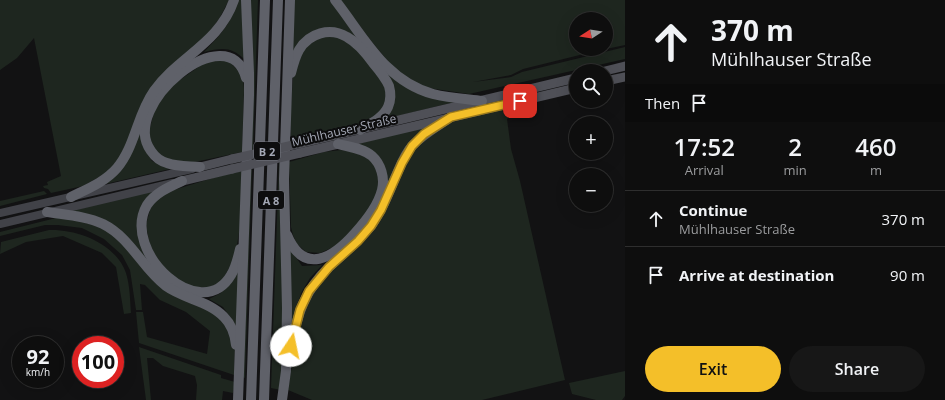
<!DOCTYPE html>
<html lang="en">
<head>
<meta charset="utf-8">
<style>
  :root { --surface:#0e0e0e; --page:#171717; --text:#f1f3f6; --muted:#9b9c9e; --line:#2e2e2e; --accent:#f4bf29 }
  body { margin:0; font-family:"Open Sans",sans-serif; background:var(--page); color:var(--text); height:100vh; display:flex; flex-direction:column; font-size:15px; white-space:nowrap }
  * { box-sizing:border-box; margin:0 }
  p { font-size:13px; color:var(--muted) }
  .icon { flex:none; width:22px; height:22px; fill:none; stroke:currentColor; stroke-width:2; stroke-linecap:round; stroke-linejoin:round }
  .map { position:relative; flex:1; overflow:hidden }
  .panel { display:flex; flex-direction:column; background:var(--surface); width:320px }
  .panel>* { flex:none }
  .top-card { background:#0e0e0e; color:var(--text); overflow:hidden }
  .needle { width:26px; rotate:258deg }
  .buttons { position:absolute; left:569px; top:12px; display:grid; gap:8px }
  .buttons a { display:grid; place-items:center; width:44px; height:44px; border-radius:50%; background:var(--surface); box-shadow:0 4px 16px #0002,0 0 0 1px var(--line); font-size:20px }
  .speed { position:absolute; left:12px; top:336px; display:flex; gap:8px; font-size:20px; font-weight:700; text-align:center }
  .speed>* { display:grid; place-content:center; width:52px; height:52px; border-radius:50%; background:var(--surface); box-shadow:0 4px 16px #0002,0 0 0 1px var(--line); line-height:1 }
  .speed small { font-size:10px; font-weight:400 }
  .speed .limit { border:6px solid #d22; background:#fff; color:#111 }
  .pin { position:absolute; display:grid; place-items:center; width:34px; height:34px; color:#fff; margin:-17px; border-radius:8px; box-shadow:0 2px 6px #0006 }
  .me { position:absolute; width:44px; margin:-22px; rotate:11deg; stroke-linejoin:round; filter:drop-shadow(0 0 3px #0008) }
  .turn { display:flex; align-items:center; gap:14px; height:84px; padding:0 20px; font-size:18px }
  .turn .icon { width:52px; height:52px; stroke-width:2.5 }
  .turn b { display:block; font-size:28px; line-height:34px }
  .then { display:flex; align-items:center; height:38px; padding:0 20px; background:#0003; gap:8px; font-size:15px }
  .eta { display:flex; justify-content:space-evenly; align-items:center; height:68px; text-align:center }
  .eta b { font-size:24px; font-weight:600; line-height:28px }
  .button { display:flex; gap:8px; margin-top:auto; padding:8px 20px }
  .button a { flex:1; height:46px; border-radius:24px; background:var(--accent); color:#111; font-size:16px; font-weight:600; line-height:46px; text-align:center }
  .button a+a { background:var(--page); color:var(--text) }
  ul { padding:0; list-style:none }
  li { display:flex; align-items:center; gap:12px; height:56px; padding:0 20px; border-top:1px solid var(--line) }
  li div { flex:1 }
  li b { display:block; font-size:15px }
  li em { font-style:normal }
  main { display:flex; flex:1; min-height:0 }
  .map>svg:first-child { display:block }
  .green { fill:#1e261f }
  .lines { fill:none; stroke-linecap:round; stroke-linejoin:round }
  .secondary { stroke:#414248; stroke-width:8 }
  .primary { stroke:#4f5057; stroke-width:9 }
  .highway { stroke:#5f6169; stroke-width:10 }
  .primary-bridge { stroke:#4f5057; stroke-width:9 }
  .route-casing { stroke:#9f7c1b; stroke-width:10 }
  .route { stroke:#f4bf29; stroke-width:7 }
  .labels { text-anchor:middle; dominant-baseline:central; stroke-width:4; stroke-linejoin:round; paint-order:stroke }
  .shield { fill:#0d0d0e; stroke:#767982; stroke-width:1 }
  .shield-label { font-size:11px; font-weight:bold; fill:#a3a7b4 }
  .street-label { font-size:12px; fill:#a3a7b4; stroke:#0d0d0e }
</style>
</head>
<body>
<main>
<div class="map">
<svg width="625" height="400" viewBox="0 0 625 400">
  <rect width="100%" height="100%" fill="#121213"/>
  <!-- green -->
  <g class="green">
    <polygon points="0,0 229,0 219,19 121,156 108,172 83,186 51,193 48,189 44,188 43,186 48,185 47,182 61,176 34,38 17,58 0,70"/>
    <path d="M237 0H243L245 60C231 46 222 48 204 52L218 37 227 25Z"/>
    <polygon points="248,0 258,0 253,150 250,150"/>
    <polygon points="292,0 332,0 370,52 324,29 291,62"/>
    <polygon points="340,0 625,0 625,45 606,49 606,19 576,19 576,49 604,49 523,69 511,75 473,82 511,77 522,72 625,47 625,59 469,94 428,88 415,83 396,71 372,42"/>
    <polygon points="319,36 339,36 358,49 386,87 388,96 382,113 352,129 291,141 290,118 293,77 304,48"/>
    <polygon points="210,59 228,60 243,76 244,90 242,152 190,163 167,160 156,152 148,135 156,105 174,84"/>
    <polygon points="383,69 459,101 381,120 389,110"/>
    <polygon points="510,107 518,109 507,119 511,149 520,181 565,380 482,400 312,400 288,390 295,347 299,326 313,289 414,146 452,120"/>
    <polygon points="432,123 423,130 386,190 386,179 358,144"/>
    <polygon points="139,128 143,147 152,161 170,169 101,185"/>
    <polygon points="341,150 352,151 373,161 379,172 380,188 367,214 336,246 320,253 306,252 297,244 293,235 291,227 289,162 324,152"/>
    <polygon points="281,162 286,281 281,390 271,388 279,163"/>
    <polygon points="252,169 245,378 241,376 249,170"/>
    <polygon points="242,171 240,227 235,257 222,281 210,288 186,287 167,273 150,247 146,225 152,202 157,197 174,190 216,177"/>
    <polygon points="162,188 142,209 152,267 132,244 71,211"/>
    <polygon points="44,191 47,194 0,206 0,201"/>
    <polygon points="60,217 71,218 107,230 215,314 229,327 235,346 234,375 139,343 136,312 143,312 147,337 207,354 210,331 186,312 160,300 145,285 140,284 142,310 136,310 130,270 122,255 104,239 82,228 58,225 45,225 0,236 0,232"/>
    <path d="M49 230C78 229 116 244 126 273 130 286 130 300 131 313L124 314 116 267 102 253 63 236 26 242 0 254 1 242Z"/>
    <polygon points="290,249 302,266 322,265 310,278 301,293 291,327"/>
    <polygon points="240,269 238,331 233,321 223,307 209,299 221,293"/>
    <polygon points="139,347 221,375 221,378 235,382 233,393 223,391 222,400 196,400 197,385 195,376 163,366 153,358 147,358 151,400 146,400"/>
    <polygon points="625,371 625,396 622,400 596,400 572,394 569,383"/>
  </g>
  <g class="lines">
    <!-- secondary -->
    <g class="secondary">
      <polyline points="0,213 192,169"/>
      <polyline points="0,224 173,183"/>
    </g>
    <!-- primary -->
    <g class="primary">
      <polyline points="605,71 625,66"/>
      <polyline points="606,81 625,77"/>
      <polyline points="302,143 576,78"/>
      <polyline points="300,153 576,88"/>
      <polyline points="200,167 232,159"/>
      <polyline points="182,181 232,169"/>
    </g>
    <!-- highway -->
    <g class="highway">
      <path d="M335 0C364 37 385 81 433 94 449 98 466 99 482 101"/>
      <path d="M291 73C293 65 295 57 299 50 309 33 330 27 347 37 358 43 366 53 373 63 379 70 385 77 389 86 391 93 391 100 388 107 383 118 370 124 360 130"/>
      <path d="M200 167C189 166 178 167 167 163 160 161 155 157 151 151 118 106 229 14 246 78"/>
      <path d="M182 181C169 187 155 193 147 205 120 252 201 326 231 275 236 267 238 258 240 249"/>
      <path d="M71 197C87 189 105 182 117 168 135 147 137 115 154 91 179 56 219 44 234 0"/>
      <path d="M47 212C66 215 86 216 103 224 131 238 142 268 166 286 184 299 209 301 224 317 232 325 235 335 236 345"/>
      <path d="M287 235C304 276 333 258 355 233 366 221 378 206 382 190 385 178 381 164 372 156 363 148 349 147 338 144"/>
      <path d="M291 348C297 315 304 291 329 267 343 254 358 242 370 227 381 212 388 195 395 178 400 167 404 155 412 146 423 134 438 126 451 117"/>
      <polyline points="238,400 249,95 249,73 246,0"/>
      <polyline points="251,400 265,0"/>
      <polyline points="264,400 278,0"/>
      <polyline points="282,400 286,371 287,308 284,179 290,0"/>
    </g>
    <!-- primary-bridge -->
    <g class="primary-bridge">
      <polyline points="232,159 302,143"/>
      <polyline points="232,169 300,153"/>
    </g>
  </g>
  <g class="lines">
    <defs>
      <polyline id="route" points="291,346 300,310 309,291 329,267 358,241 371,226 381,210 402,163 412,146 424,134 451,117 520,101"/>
    </defs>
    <!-- route casing -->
    <use href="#route" class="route-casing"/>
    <!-- route -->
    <use href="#route" class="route"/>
  </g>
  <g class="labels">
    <!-- shield labels -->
    <g class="shield">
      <rect x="254" y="142" width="26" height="18" rx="3"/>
      <rect x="258" y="191" width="26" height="18" rx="3"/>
    </g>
    <g class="shield-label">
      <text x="267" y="151">B 2</text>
      <text x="271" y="200">A 8</text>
    </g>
    <!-- street labels -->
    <g class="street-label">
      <text transform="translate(344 130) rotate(-13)">Mühlhauser Straße</text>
    </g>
  </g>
</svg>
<div class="buttons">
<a><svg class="needle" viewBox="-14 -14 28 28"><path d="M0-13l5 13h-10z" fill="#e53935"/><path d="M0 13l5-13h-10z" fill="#9b9c9e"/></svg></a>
<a><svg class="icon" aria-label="search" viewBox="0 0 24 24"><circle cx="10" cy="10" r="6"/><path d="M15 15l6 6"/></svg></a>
<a>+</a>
<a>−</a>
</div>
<div class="speed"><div>92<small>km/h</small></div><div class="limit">100</div></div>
<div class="pin" style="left:520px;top:101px;background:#d93025"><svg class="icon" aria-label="arrive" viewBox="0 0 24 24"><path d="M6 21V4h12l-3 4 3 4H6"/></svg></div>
<svg class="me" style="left:291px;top:346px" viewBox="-20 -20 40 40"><circle r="19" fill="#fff"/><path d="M0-13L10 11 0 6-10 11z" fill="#f4bf29"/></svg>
</div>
<section class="panel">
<div class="top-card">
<div class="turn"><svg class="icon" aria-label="ahead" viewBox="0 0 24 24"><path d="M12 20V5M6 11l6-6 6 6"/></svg><div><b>370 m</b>Mühlhauser Straße</div></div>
<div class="then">Then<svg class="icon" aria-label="arrive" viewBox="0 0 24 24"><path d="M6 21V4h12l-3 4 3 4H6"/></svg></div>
</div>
<div class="eta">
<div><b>17:52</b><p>Arrival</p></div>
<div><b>2</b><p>min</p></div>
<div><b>460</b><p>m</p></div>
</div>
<ul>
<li><svg class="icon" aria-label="ahead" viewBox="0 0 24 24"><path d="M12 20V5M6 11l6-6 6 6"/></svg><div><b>Continue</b><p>Mühlhauser Straße</p></div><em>370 m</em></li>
<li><svg class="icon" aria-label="arrive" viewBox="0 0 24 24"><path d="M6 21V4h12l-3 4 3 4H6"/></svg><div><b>Arrive at destination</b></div><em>90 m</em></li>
</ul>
<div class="button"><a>Exit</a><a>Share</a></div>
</section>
</main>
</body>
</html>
